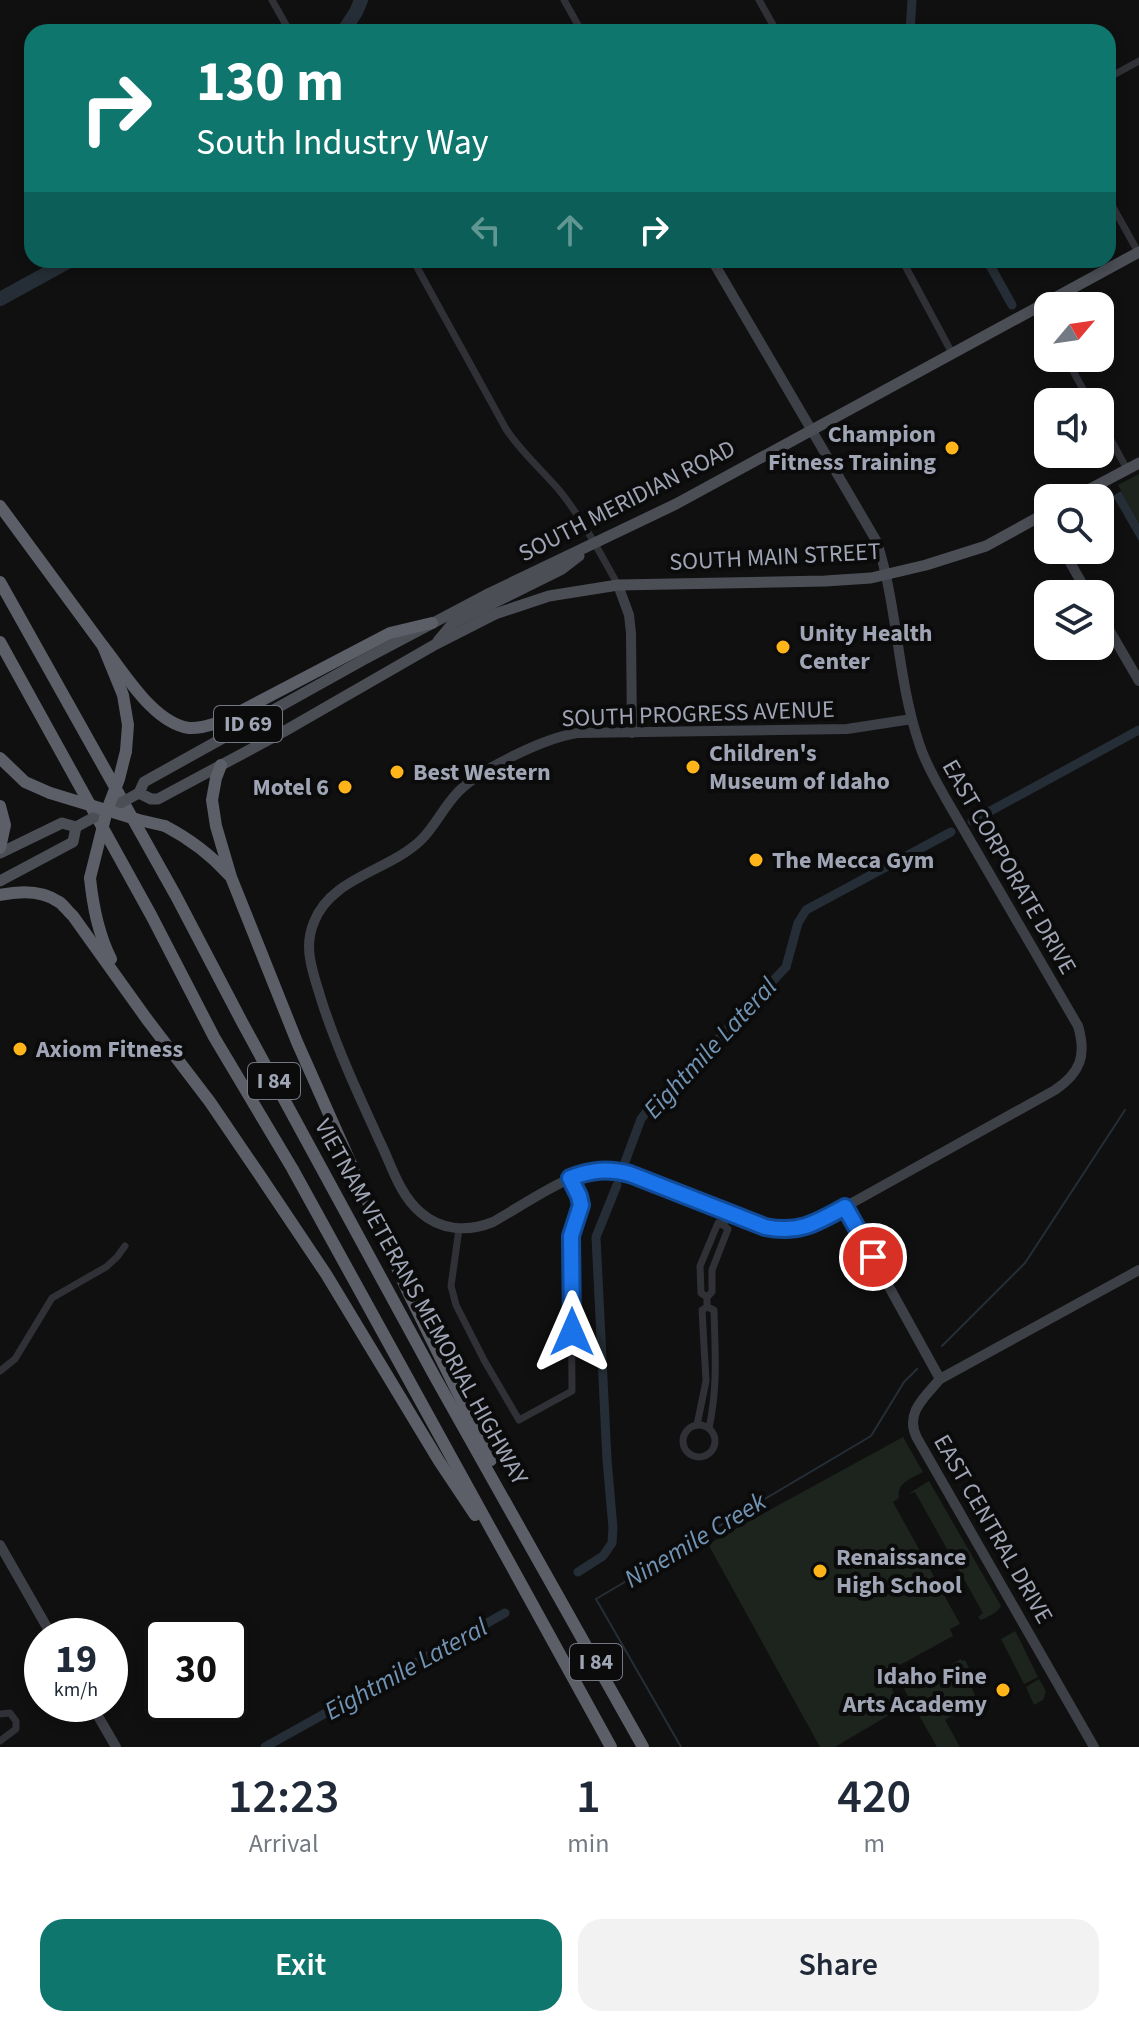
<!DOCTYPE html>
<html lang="en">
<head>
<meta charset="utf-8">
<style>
  :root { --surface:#fff; --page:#f2f2f3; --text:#1f2937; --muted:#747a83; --accent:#0f766e }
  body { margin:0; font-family:"Source Sans 3",sans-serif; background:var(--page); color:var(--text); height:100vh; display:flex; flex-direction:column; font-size:30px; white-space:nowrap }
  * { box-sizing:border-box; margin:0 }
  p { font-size:26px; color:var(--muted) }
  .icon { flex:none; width:44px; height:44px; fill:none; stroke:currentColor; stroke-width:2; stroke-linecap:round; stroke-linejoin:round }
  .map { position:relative; height:1747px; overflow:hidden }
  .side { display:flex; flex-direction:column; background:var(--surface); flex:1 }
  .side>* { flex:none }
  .top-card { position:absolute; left:24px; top:24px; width:1092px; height:244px; border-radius:24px; box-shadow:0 4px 12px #0003; background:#0f766e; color:#fff; overflow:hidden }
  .needle { width:52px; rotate:61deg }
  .buttons { position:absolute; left:1034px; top:292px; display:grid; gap:16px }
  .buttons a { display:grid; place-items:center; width:80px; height:80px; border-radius:16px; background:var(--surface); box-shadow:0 4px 12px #0003; font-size:40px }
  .speed { position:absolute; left:24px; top:1618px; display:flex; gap:16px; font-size:40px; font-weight:700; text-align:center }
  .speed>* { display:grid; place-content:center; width:104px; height:104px; border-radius:50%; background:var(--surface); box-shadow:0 4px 12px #0003; line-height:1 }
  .speed small { font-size:20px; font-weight:400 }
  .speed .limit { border:4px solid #111; border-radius:12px; background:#fff; color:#111 }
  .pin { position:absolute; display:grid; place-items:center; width:68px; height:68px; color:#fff; margin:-34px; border:4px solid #fff; border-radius:50%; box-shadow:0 2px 8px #0007 }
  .me { position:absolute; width:88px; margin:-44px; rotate:0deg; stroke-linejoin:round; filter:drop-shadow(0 0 6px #0008) }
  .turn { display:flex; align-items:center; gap:28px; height:168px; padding:0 40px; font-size:36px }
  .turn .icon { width:104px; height:104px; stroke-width:2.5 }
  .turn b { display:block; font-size:56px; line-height:68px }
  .lanes { display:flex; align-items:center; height:76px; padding:0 40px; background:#0003; justify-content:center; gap:40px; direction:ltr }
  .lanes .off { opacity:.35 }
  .eta { display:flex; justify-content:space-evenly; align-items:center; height:136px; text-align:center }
  .eta b { font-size:48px; font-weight:600; line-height:56px }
  .cta { display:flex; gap:16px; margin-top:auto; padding:16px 40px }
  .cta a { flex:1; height:92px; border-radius:24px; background:var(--accent); color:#fff; font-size:32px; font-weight:600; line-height:92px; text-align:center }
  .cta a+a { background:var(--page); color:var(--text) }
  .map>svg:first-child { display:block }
  .green { fill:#1c241d }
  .water { fill:#252e36 }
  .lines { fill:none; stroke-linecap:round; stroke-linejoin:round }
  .stream { stroke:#252e36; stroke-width:2 }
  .canal { stroke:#252e36; stroke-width:9 }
  .river { stroke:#252e36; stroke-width:14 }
  .street { stroke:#303137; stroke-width:7 }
  .secondary { stroke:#3e4047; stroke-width:10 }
  .primary { stroke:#4c4e56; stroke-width:11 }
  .highway { stroke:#5c5f68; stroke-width:12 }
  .primary-bridge { stroke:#4c4e56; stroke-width:11 }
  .highway-bridge { stroke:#5c5f68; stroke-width:12 }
  .route-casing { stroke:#114b97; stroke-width:20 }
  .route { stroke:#1a73e8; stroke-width:14 }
  .poi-dot { fill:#ffb51a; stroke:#0b0b0c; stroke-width:3 }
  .labels { text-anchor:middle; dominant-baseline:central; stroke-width:8; stroke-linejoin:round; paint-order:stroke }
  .shield { fill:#0b0b0c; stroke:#737782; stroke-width:2 }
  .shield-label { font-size:22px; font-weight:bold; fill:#9fa5b4 }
  .poi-label { font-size:24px; font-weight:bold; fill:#9fa5b4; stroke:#0b0b0c; text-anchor:start }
  .street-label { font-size:24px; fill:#9fa5b4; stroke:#0b0b0c }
  .water-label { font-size:26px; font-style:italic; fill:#7194b4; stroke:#0b0b0c }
</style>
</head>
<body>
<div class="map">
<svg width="1139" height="1747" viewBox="0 0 1139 1747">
  <rect width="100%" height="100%" fill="#101011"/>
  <!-- green -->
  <g class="green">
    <polygon points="1139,474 1139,523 1118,485"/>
    <path d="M903 1437 923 1472C912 1478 896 1483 899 1498L893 1502 960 1624 950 1629 953 1636 898 1666C884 1680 894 1693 901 1708L835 1747H820L708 1544Z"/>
    <path d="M929 1481 1001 1606C997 1613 988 1617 981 1620L978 1617 983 1613 915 1492 908 1494Z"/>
    <path d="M1015 1631C1024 1647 1030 1662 1038 1677L1024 1684 1001 1639Z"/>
    <polygon points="961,1659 962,1661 965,1660 971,1672 966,1675 973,1688 972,1689 975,1695 972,1697 975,1703 945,1720 960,1747 937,1747 904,1689 908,1686 919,1689 921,1682"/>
    <polygon points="1039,1679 1046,1691 1043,1700 1034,1705 1026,1687"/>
  </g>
  <!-- water -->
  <polygon class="water" points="1121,491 1139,523 1139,541 1113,496"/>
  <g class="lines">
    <!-- stream -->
    <g class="stream">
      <polyline points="942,1346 1025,1263 1125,1110"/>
      <polyline points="681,1747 596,1599 871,1436 904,1382 917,1369"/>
    </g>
    <!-- canal -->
    <g class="canal">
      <polyline points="910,32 912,0"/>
      <polyline points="987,260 1012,305"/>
      <polyline points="972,821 1139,730"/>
      <polyline points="625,1162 641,1119 657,1098 685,1074 786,967 798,923 806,910 951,832"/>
      <polyline points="578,1572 603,1556 612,1543 613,1528 607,1460 596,1237 617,1185"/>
      <polyline points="265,1747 505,1613"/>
    </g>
    <!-- river -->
    <g class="river">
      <polyline points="343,32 356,12 361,0"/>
      <polyline points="0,299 71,260"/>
    </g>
    <!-- street -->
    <g class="street">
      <polyline points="272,0 290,32"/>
      <polyline points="564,0 582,32"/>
      <polyline points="759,0 777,32"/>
      <polyline points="1108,78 1139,61"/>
      <polyline points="1108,198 1138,252"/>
      <path d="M413 260 506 429C521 452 541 469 559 490 582 518 600 553 618 585"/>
      <polyline points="902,260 952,353"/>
      <polyline points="1038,307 1048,326"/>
      <polyline points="1066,358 1090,402"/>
      <polyline points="1100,420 1127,469"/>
      <polyline points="459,1229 451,1286 456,1305 484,1360 519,1420 572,1391 571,1236 581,1205 579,1196 570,1178"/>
      <polyline points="707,1297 712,1292 712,1270 728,1229 723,1225"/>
      <path d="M707 1307 714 1310C715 1351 718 1387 709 1428"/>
      <polyline points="0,1371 15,1359 52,1298 106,1267 117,1257 125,1246"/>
      <polyline points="697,1425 706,1381 702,1310 707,1307 707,1297 701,1293 700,1266 718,1223 723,1225 729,1214"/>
      <circle cx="699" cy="1441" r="16"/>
      <polyline points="0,1714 10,1713 16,1721 16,1729 0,1741"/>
    </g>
    <!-- secondary -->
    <g class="secondary">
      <path d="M712 260 877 542C898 608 897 678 919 743 925 763 936 781 946 799L1078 1026C1087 1056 1080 1073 1055 1090L816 1223 801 1229 782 1230 765 1227 630 1174C619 1171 610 1169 599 1170 570 1172 520 1207 493 1222 468 1232 441 1231 420 1212 400 1195 392 1167 381 1144 359 1096 337 1049 321 999 317 985 312 972 310 958 308 946 309 934 314 922 331 877 390 871 422 839 436 825 444 806 459 791 482 768 545 738 577 733L847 729 912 719"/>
      <polyline points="1063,550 1088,594"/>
      <polyline points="618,585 629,615 631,633 632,733"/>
      <polyline points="1100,614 1139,681"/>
      <polyline points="845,1207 940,1379"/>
      <polyline points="0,1545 52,1636"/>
      <polyline points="91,1704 116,1747"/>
      <path d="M1094 1747 917 1438C904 1413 925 1397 940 1379L1139 1270"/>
    </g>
    <!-- primary -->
    <g class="primary">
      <polyline points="1073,498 1139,463"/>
      <polyline points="1048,512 986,546 926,565 871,578 825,581 618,585 549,596 495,614 436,644 283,732 158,799 151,799 139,793 144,782 363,660 486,595 676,504 1139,252"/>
      <polyline points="438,641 453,623 562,569 579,556"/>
      <polyline points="0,853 62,823 76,827 73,842 0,881"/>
    </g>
    <!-- highway -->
    <g class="highway">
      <polyline points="0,506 103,646 123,695 128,725 126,751"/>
      <polyline points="0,582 176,896 242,1022 435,1377 643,1747"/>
      <polyline points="0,642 151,915 214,1037 292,1168 611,1747"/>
      <path d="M103 646C124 672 153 723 189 728 199 729 210 725 220 722L390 633 432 623"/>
      <polyline points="0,758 25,782 50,793"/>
      <polyline points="221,765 216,778 212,800 216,826 231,877 297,1042 407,1290 491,1460"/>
      <polyline points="0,806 5,825 0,848"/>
      <path d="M165 826C190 839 210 854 229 875"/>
      <path d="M90 878C93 907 98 933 111 959"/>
      <path d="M0 895C19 891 42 890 59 902 64 905 68 912 73 916L146 1018 210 1102 259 1174 326 1274 439 1461 475 1515"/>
    </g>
    <!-- primary-bridge -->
    <polyline class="primary-bridge" points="76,827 139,793"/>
    <!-- highway-bridge -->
    <g class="highway-bridge">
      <polyline points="50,793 139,820 165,826"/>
      <polyline points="90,878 107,810 119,779 126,751"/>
    </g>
  </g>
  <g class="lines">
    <defs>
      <path id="route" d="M572 1332 571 1236 581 1205 579 1196 570 1178C591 1170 608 1168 630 1174L765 1227C799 1234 816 1223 845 1207L873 1257"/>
    </defs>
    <!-- route casing -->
    <use href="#route" class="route-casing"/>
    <!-- route -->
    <use href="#route" class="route"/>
  </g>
  <!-- markers -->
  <g class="poi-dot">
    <circle cx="952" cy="448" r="8"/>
    <circle cx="783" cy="647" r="8"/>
    <circle cx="693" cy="767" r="8"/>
    <circle cx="397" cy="772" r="8"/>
    <circle cx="345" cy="787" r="8"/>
    <circle cx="756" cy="860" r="8"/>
    <circle cx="20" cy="1049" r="8"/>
    <circle cx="820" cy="1571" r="8"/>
    <circle cx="1003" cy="1690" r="8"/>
  </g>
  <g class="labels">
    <!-- shield labels -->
    <g class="shield">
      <rect x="214" y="706" width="68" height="36" rx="6"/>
      <rect x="248" y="1063" width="52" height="36" rx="6"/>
      <rect x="570" y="1644" width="52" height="36" rx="6"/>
    </g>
    <g class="shield-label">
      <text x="248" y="724">ID 69</text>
      <text x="274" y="1081">I 84</text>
      <text x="596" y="1662">I 84</text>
    </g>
    <!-- poi labels -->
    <g class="poi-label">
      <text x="936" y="434" text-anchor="end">Champion<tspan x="936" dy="28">Fitness Training</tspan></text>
      <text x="799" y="633">Unity Health<tspan x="799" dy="28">Center</tspan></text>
      <text x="709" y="753">Children's<tspan x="709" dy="28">Museum of Idaho</tspan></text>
      <text x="413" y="772">Best Western</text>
      <text x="329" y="787" text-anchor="end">Motel 6</text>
      <text x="772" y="860">The Mecca Gym</text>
      <text x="36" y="1049">Axiom Fitness</text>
      <text x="836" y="1557">Renaissance<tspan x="836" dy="28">High School</tspan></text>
      <text x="987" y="1676" text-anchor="end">Idaho Fine<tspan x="987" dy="28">Arts Academy</tspan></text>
    </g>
    <!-- street labels -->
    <g class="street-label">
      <text transform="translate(627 501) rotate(-27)">SOUTH MERIDIAN ROAD</text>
      <text transform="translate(775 557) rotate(-3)">SOUTH MAIN STREET</text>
      <text transform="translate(698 714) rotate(-2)">SOUTH PROGRESS AVENUE</text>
      <text transform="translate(1009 867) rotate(60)">EAST CORPORATE DRIVE</text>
      <text transform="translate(421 1302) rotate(61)">VIETNAM VETERANS MEMORIAL HIGHWAY</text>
      <text transform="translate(993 1529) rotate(60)">EAST CENTRAL DRIVE</text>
    </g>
    <!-- water labels -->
    <g class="water-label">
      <text transform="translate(710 1048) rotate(-47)">Eightmile Lateral</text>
      <text transform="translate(695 1540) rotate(-31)">Ninemile Creek</text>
      <text transform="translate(406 1669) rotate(-29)">Eightmile Lateral</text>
    </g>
  </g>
</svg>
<div class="buttons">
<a><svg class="needle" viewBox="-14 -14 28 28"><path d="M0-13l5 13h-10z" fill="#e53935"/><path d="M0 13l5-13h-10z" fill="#747a83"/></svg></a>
<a><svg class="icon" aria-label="sound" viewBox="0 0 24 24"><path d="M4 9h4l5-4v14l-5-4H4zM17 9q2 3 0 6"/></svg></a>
<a><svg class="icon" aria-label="search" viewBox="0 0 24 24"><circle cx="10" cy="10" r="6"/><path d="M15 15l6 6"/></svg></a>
<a><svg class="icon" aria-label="layers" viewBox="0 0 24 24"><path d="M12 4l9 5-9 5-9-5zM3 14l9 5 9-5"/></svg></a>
</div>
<div class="speed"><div>19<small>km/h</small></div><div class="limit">30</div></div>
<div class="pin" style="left:873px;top:1257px;background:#d93025"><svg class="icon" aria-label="arrive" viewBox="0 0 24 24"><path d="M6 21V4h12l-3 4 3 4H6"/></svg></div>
<svg class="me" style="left:572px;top:1332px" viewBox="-20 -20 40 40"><path d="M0-17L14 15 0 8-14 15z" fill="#1a73e8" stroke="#fff" stroke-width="4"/></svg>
<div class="top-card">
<div class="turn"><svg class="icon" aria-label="right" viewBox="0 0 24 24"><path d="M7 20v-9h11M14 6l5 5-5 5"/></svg><div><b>130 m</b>South Industry Way</div></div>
<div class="lanes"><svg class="icon off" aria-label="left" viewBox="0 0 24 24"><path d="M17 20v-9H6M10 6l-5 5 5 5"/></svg><svg class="icon off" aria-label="ahead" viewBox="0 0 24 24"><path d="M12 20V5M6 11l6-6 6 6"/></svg><svg class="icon" aria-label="right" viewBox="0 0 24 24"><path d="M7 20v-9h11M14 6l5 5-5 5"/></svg></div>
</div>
</div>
<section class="side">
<div class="eta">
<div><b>12:23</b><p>Arrival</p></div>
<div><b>1</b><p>min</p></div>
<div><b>420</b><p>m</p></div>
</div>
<div class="cta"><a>Exit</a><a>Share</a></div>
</section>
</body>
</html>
